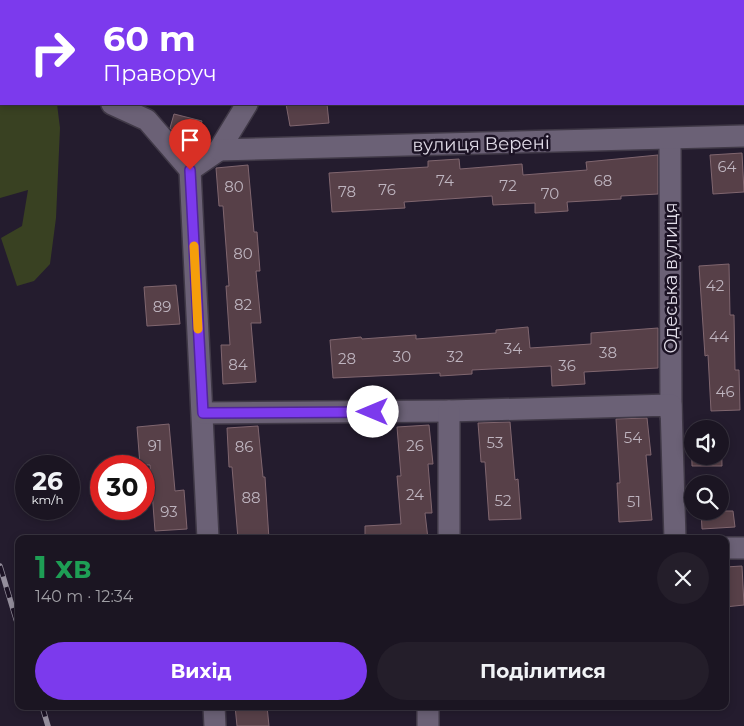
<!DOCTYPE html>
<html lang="uk">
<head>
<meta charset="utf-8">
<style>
  :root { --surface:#1b1522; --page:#241e2a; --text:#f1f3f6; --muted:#a09fa5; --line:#393440; --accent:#7c3aed }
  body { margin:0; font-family:Montserrat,sans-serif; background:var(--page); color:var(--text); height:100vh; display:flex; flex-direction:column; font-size:19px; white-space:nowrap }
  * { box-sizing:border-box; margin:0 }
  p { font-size:16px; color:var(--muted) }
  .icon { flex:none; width:28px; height:28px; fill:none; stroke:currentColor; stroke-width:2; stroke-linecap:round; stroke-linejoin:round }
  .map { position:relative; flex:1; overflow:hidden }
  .panel { position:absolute; left:15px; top:535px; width:714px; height:175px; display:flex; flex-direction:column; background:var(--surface); border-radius:10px; box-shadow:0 2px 8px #0003,0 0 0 1px var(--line) }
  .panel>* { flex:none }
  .banner { position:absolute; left:0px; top:0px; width:745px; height:105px; box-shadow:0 2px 8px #0003,0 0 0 1px var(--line); background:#7c3aed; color:#fff; overflow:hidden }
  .controls { position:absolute; left:684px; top:420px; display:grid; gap:10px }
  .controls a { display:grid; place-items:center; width:45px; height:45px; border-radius:50%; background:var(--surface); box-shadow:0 2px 8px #0003,0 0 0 1px var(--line); font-size:25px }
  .speed { position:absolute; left:15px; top:455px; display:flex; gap:10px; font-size:25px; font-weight:700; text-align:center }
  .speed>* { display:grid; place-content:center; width:65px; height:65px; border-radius:50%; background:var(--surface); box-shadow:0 2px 8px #0003,0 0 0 1px var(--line); line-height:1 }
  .speed small { font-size:12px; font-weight:400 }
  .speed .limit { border:8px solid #d22; background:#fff; color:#111 }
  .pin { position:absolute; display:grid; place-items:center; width:42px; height:42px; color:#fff; margin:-51px -21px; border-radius:50% 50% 50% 0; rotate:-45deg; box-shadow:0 0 5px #0007 }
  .pin .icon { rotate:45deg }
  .me { position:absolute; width:55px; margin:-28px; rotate:270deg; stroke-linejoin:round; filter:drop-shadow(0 0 4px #0008) }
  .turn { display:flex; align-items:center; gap:18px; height:105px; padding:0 20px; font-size:22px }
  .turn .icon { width:65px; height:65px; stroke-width:2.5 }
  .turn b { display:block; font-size:35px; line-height:42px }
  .round { display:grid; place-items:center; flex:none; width:52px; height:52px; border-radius:26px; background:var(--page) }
  .overview { display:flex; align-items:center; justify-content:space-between; height:85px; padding:0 20px }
  h1 { font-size:30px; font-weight:700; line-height:38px; color:#1e9e55 }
  .action { display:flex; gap:10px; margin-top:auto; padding:10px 20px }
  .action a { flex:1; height:58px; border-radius:30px; background:var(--accent); color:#fff; font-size:20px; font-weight:700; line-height:58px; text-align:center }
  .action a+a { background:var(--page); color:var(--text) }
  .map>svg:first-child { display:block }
  .green { fill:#394122 }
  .building { fill:#574048; stroke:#80666f; fill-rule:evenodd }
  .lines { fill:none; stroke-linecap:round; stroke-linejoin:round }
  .minor-casing { stroke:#403947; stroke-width:24 }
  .minor { stroke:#6b6176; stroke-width:21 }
  .rail-casing { stroke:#948e9c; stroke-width:5.5 }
  .rail { stroke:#1b1224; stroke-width:4; stroke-dasharray:11; stroke-linecap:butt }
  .route-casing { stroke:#51269a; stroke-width:12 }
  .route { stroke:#7c3aed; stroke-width:9 }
  .slow { stroke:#f59e0b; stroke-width:9 }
  .labels { text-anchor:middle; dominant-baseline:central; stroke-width:5; stroke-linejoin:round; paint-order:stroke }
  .number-label { font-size:15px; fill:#beb4bf }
  .street-label { font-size:18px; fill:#e0dbe7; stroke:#1b1224 }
</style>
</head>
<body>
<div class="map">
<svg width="744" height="726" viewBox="0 0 744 726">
  <rect width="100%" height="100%" fill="#241c2e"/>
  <!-- green -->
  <polygon class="green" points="0,0 11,1 1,1 1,104 57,104 60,128 56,218 50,264 34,281 17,286 1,238 22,226 28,190 0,198"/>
  <!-- building -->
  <g class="building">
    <polygon points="286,104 327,104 329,123 290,126"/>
    <polygon points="174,114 202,121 196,143 180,140 170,128"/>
    <polygon points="742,153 744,192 713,194 710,155"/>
    <polygon points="658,155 658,194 621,196 621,199 567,202 568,211 535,213 535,203 493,205 492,196 404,202 405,208 332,212 329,173 428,167 428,161 459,159 460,169 522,164 523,175 587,170 586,162"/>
    <polygon points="248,165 254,232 257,232 260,271 256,271 261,323 251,323 256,382 223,384 221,345 230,345 226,286 229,286 223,206 219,206 216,168"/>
    <polygon points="729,264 730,315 734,315 735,370 739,370 740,410 711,411 708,355 705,356 699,266"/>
    <polygon points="176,285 180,324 147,326 144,287"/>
    <polygon points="528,327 530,348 591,344 591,333 658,328 658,368 584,372 585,384 552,386 551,366 472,370 472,374 440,376 440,373 333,378 330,340 361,337 362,339 416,335 416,339 496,333 496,330"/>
    <polygon points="647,418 651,455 646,455 652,520 619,522 617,483 620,483 616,419"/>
    <polygon points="510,422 515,480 518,479 521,519 489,520 485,462 481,462 478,423"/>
    <polygon points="169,424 175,491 184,490 187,529 155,531 150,465 140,465 137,427"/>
    <polygon points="429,425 433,464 428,464 432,513 425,513 428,539 365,539 365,526 401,524 397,476 401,476 397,427"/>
    <path d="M721 425 722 466H692L691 427ZM692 429H720V456H692Z"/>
    <polygon points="258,426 263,477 265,477 269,539 238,539 232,467 229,467 227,428"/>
    <polygon points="701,511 733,511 735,527 702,529"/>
    <polygon points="742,566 744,605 725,607 725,567"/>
    <polygon points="235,706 267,706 269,726 237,726"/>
  </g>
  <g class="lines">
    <defs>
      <g id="minor">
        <polyline points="81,1 82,0"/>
        <polyline points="168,1 168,0"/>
        <polyline points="311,1 311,0"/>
        <polyline points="112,104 147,120 190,170 219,150 247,104"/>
        <polyline points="670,139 671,416"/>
        <polyline points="219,150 744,136"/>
        <polyline points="190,170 208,539"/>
        <polyline points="203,413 449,411 671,405 675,539"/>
        <polyline points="449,539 449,411"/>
        <polyline points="725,548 744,548"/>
        <polyline points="214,706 215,726"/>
        <polyline points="428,726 428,706"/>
      </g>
    </defs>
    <!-- minor casing -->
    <use href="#minor" class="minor-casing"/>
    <!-- minor -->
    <use href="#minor" class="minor"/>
    <defs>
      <g id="rail">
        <polyline points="0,566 19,629"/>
        <polyline points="42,706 48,726"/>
      </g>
    </defs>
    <!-- rail casing -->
    <use href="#rail" class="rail-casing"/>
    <!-- rail -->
    <use href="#rail" class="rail"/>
  </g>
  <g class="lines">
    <defs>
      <polyline id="route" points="190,170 203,413 373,412"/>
    </defs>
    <!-- route casing -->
    <use href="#route" class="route-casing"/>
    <!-- route -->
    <use href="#route" class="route"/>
    <!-- slow -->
    <polyline class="slow" points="194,246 198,329"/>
  </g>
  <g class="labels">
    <!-- number labels -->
    <g class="number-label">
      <text x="727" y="166">64</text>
      <text x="445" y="180">74</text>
      <text x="603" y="180">68</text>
      <text x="508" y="185">72</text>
      <text x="234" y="186">80</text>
      <text x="387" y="189">76</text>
      <text x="347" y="191">78</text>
      <text x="550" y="193">70</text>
      <text x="243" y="253">80</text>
      <text x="715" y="285">42</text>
      <text x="243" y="304">82</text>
      <text x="162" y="306">89</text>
      <text x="719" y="336">44</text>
      <text x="513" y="348">34</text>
      <text x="608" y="352">38</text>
      <text x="402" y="356">30</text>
      <text x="455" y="356">32</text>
      <text x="347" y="358">28</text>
      <text x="238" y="364">84</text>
      <text x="567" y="365">36</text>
      <text x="725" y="391">46</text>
      <text x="633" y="437">54</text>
      <text x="495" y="442">53</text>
      <text x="155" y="445">91</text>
      <text x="415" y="445">26</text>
      <text x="244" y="446">86</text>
      <text x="415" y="494">24</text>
      <text x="251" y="497">88</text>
      <text x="503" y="500">52</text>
      <text x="634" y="501">51</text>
      <text x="169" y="511">93</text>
    </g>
    <!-- street labels -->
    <g class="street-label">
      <text transform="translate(481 144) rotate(-1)">вулиця Верені</text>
      <text transform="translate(671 278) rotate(-90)">Одеська вулиця</text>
    </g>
  </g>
</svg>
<div class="controls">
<a><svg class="icon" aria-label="sound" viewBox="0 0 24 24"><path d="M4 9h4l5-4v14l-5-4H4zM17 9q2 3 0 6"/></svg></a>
<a><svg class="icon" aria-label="search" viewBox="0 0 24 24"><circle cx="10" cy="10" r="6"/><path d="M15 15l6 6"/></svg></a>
</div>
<div class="speed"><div>26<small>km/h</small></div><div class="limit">30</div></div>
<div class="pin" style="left:190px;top:170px;background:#d93025"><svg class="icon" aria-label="arrive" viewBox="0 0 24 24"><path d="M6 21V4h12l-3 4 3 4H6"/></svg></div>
<svg class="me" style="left:373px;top:412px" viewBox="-20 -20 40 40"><circle r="19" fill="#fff"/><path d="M0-13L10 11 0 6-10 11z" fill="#7c3aed"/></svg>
<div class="banner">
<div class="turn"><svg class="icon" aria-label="right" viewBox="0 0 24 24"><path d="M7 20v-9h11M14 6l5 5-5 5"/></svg><div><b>60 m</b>Праворуч</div></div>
</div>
<section class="panel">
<div class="overview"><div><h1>1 хв</h1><p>140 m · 12:34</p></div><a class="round"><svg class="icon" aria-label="close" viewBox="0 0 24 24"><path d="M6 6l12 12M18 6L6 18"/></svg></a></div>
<div class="action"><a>Вихід</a><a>Поділитися</a></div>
</section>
</div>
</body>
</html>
